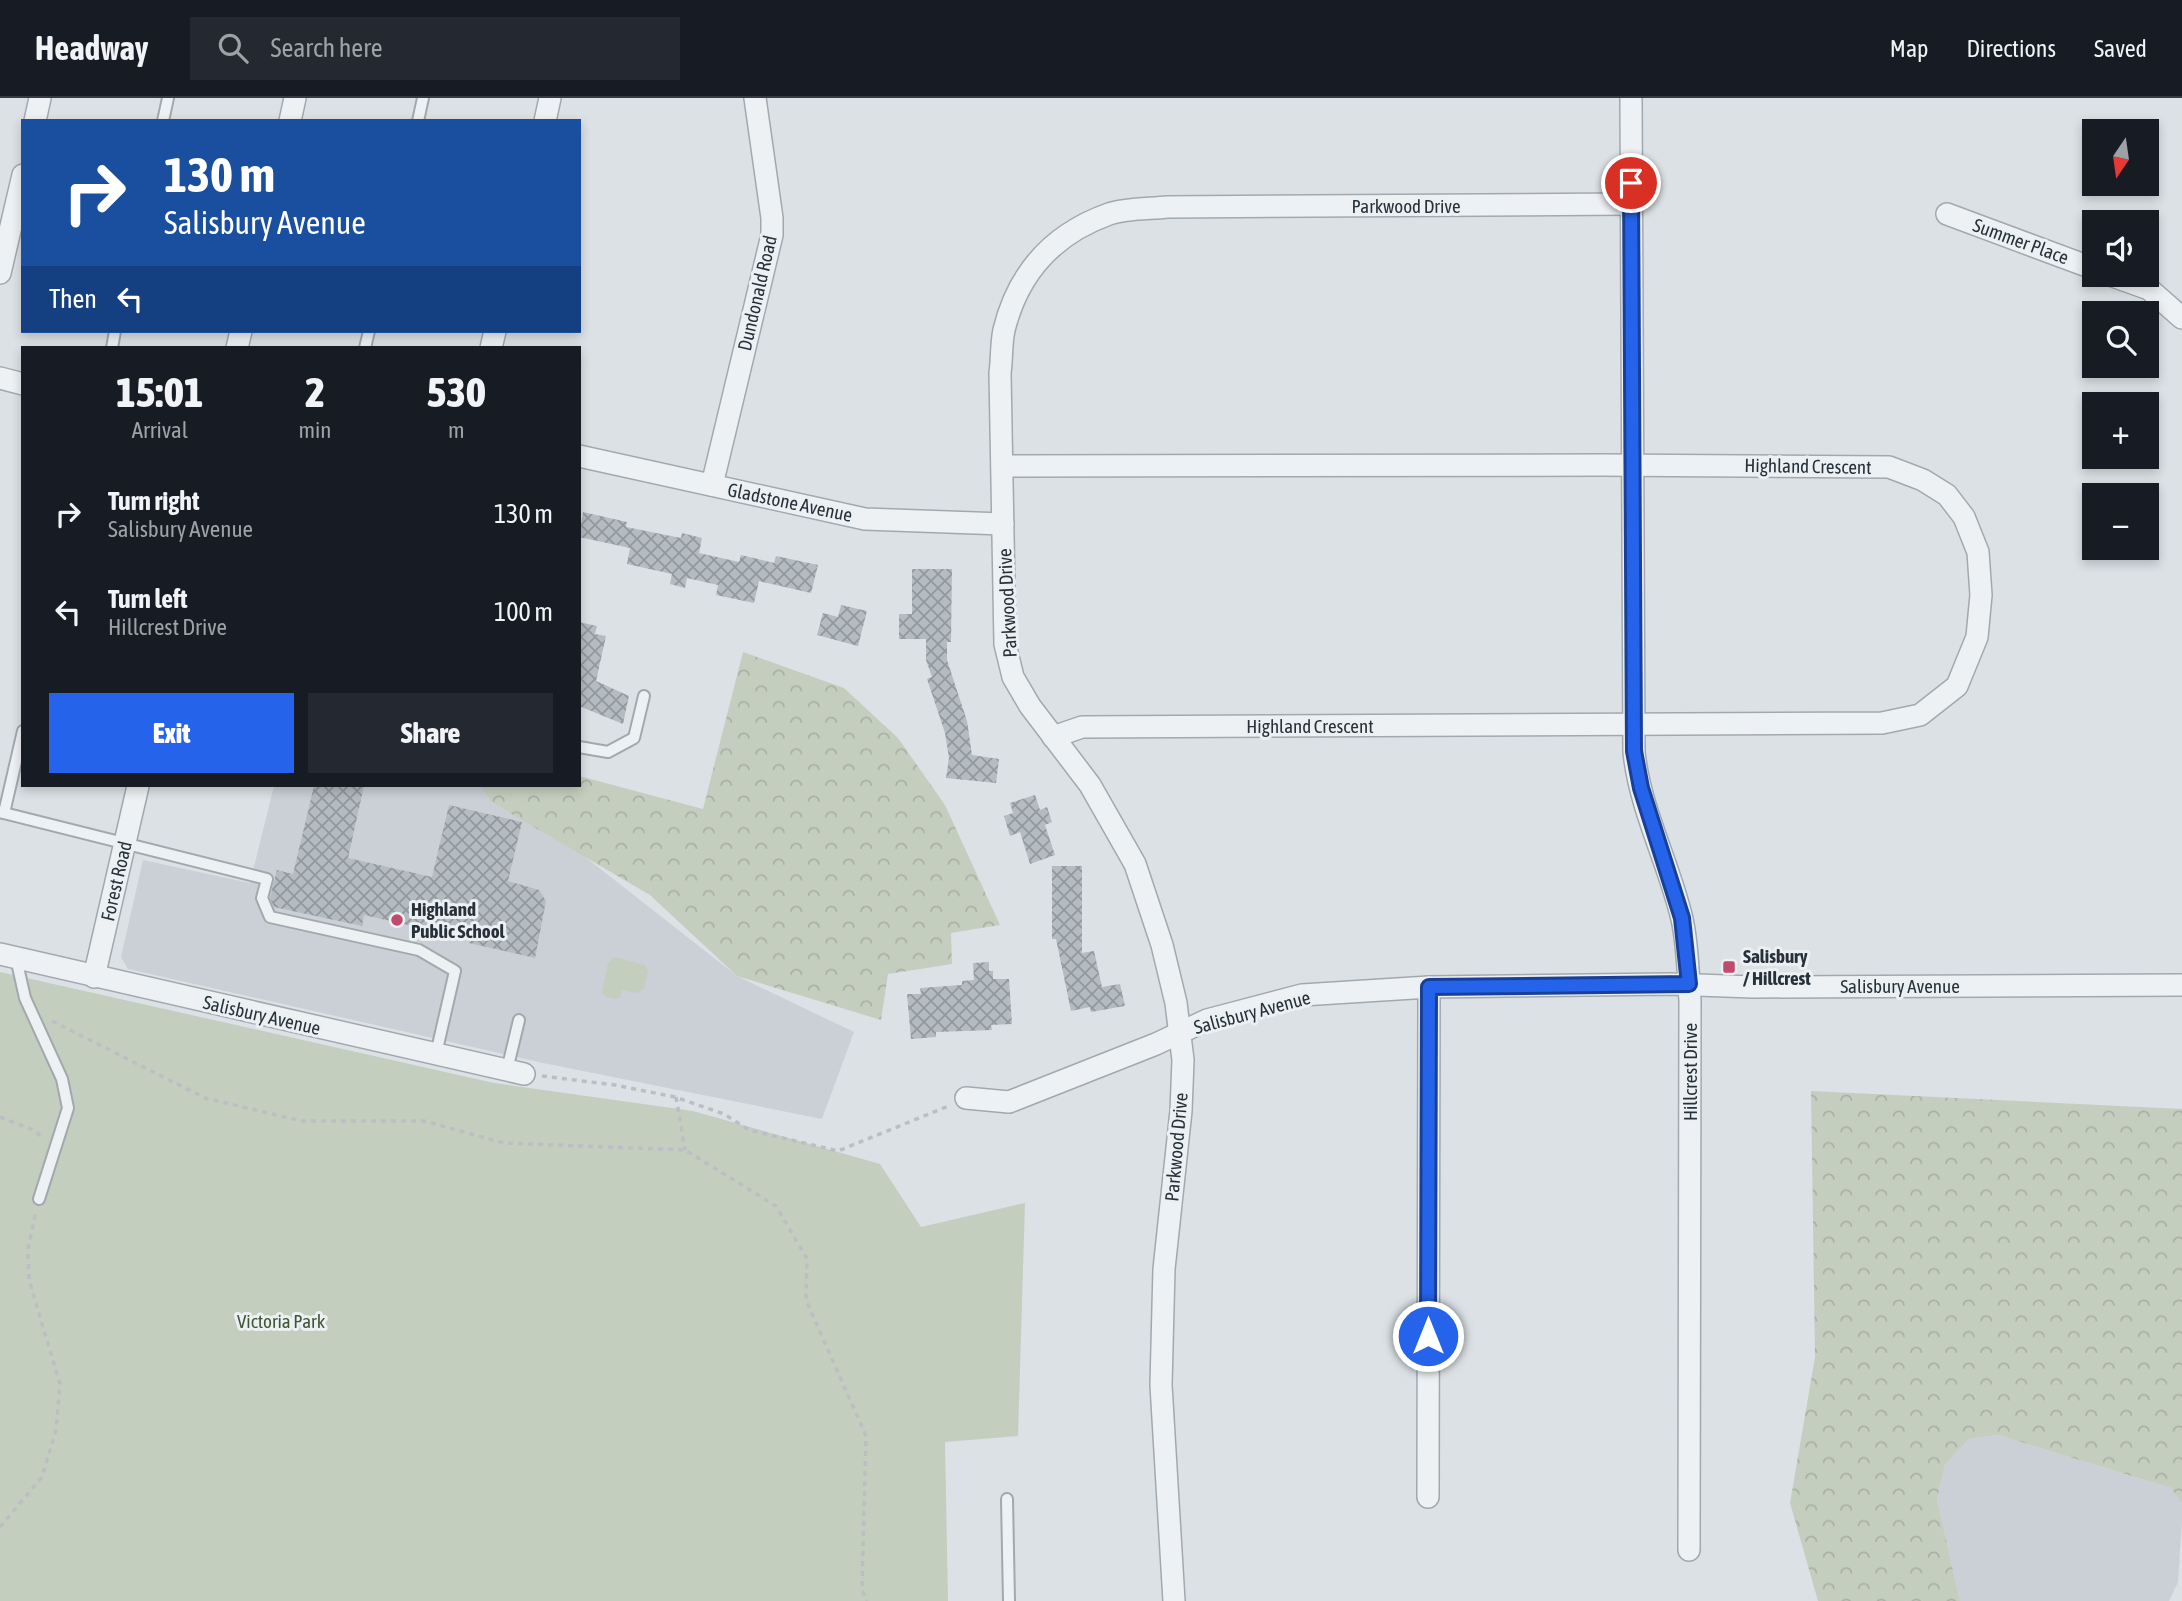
<!DOCTYPE html>
<html lang="en">
<head>
<meta charset="utf-8">
<style>
  :root { --surface:#171b24; --page:#242831; --text:#f1f3f6; --muted:#9ea1a6; --line:#363941; --accent:#2563eb }
  body { margin:0; font-family:"Asap Condensed",sans-serif; background:var(--page); color:var(--text); height:100vh; display:flex; flex-direction:column; font-size:26px; white-space:nowrap }
  * { box-sizing:border-box; margin:0 }
  p { font-size:23px; color:var(--muted) }
  .icon { flex:none; width:38px; height:38px; fill:none; stroke:currentColor; stroke-width:2; stroke-linecap:round; stroke-linejoin:round }
  .map { position:relative; flex:1; overflow:hidden }
  .details { position:absolute; left:21px; top:248px; width:560px; height:441px; display:flex; flex-direction:column; background:var(--surface); border-radius:0px; box-shadow:0 4px 10px #0003 }
  .details>* { flex:none }
  .banner { position:absolute; left:21px; top:21px; width:560px; height:214px; border-radius:0px; box-shadow:0 4px 10px #0003; background:#1a4fa0; color:#fff; overflow:hidden }
  .needle { width:46px; rotate:193deg }
  .controls { position:absolute; left:2082px; top:21px; display:grid; gap:14px }
  .controls a { display:grid; place-items:center; width:77px; height:77px; border-radius:0px; background:var(--surface); box-shadow:0 4px 10px #0003; font-size:35px }
  .pin { position:absolute; display:grid; place-items:center; width:60px; height:60px; color:#fff; margin:-30px; border:4px solid #fff; border-radius:50%; box-shadow:0 2px 7px #0007 }
  .me { position:absolute; width:77px; margin:-38px; rotate:0deg; stroke-linejoin:round; filter:drop-shadow(0 0 5px #0008) }
  .turn { display:flex; align-items:center; gap:24px; height:147px; padding:0 28px; font-size:32px }
  .turn .icon { width:91px; height:91px; stroke-width:2.5 }
  .turn b { display:block; font-size:49px; line-height:60px }
  .then { display:flex; align-items:center; height:66px; padding:0 28px; background:#0003; gap:14px; font-size:26px }
  .eta { display:flex; justify-content:space-evenly; align-items:center; height:119px; text-align:center }
  .eta b { font-size:42px; font-weight:800; line-height:49px }
  .cta { display:flex; gap:14px; margin-top:auto; padding:14px 28px }
  .cta a { flex:1; height:80px; border-radius:0px; background:var(--accent); color:#fff; font-size:28px; font-weight:800; line-height:80px; text-align:center }
  .cta a+a { background:var(--page); color:var(--text) }
  ul { padding:0; list-style:none }
  li { display:flex; align-items:center; gap:21px; height:98px; padding:0 28px }
  li div { flex:1 }
  li b { display:block; font-size:26px }
  li em { font-style:normal }
  header { display:flex; align-items:center; gap:42px; box-sizing:border-box; height:98px; padding:0 35px; background:var(--surface); border-bottom:2px solid var(--line) }
  header strong { font-size:33px }
  nav { display:flex; gap:38px; margin-inline-start:auto; font-size:24px }
  .search { width:490px; height:63px; background:var(--page); display:flex; align-items:center; gap:18px; box-sizing:border-box; padding:0 24px; border-radius:0px; color:var(--muted); font-size:26px }
  .map>svg:first-child { display:block }
  .built { fill:#cbd0d6 }
  .forest { fill:url(#forest-crowns) }
  .park { fill:#c4cebe }
  .building { fill:url(#building-cross-hatch) }
  .lines { fill:none; stroke-linecap:round; stroke-linejoin:round }
  .service-casing { stroke:#a2a9ae; stroke-width:14 }
  .minor-casing { stroke:#a2a9ae; stroke-width:24 }
  .path { stroke:#bbbfc4; stroke-width:3.5; stroke-dasharray:5 5; stroke-linecap:butt }
  .service { stroke:#eef1f4; stroke-width:10 }
  .minor { stroke:#eef1f4; stroke-width:21 }
  .route-casing { stroke:#184099; stroke-width:18 }
  .route { stroke:#2563eb; stroke-width:12 }
  .poi-dot { fill:#bf4c6e; stroke:#ebf0f3; stroke-width:2.5 }
  .labels { text-anchor:middle; dominant-baseline:central; stroke-width:6; stroke-linejoin:round; paint-order:stroke }
  .street-label { font-size:19px; fill:#28313a; stroke:#ebf0f3 }
  .poi-label { font-size:19px; font-weight:bold; fill:#28313a; stroke:#ebf0f3; text-anchor:start }
  .park-label { font-size:19px; fill:#405436; stroke:#ebf0f3 }
</style>
</head>
<body>
<header>
<strong>Headway</strong>
<div class="search"><svg class="icon" aria-label="search" viewBox="0 0 24 24"><circle cx="10" cy="10" r="6"/><path d="M15 15l6 6"/></svg>Search here</div>
<nav><a>Map</a><a>Directions</a><a>Saved</a></nav>
</header>
<div class="map">
<svg width="2182" height="1503" viewBox="0 0 2182 1503">
  <defs>
    <pattern id="forest-crowns" width="20" height="18" patternUnits="userSpaceOnUse" patternTransform="scale(1.75)"><rect width="20" height="18" fill="#c4cebe"/><path d="M2 6a3 3 0 1 1 6 0M12 15a3 3 0 1 1 6 0" fill="none" stroke="#a8b1a4"/></pattern>
    <pattern id="building-cross-hatch" width="8" height="8" patternUnits="userSpaceOnUse" patternTransform="scale(1.75)"><rect width="8" height="8" fill="#b4bbc1"/><path d="M0 0l8 8M0 8l8-8" fill="none" stroke="#92999e"/></pattern>
  </defs>
  <rect width="100%" height="100%" fill="#dce1e5"/>
  <!-- built -->
  <g class="built">
    <polygon points="274,688 480,688 491,704 584,758 737,878 854,934 822,1021 543,965 128,871 121,859 143,762 250,785"/>
    <polygon points="1998,1337 2171,1390 2182,1406 2182,1423 2178,1484 2169,1503 1960,1503 1937,1401 1945,1367 1969,1341"/>
  </g>
  <!-- forest -->
  <g class="forest">
    <polygon points="743,554 844,590 898,640 945,707 1000,827 951,835 952,866 888,876 881,922 737,878 650,797 491,704 480,688 579,688 579,678 703,711"/>
    <polygon points="1811,993 2182,1011 2182,1406 2171,1390 1998,1337 1969,1341 1945,1367 1937,1401 1960,1503 1818,1503 1790,1405 1815,1259"/>
  </g>
  <!-- park -->
  <g class="park">
    <polygon points="615,859 645,867 648,874 644,891 637,895 622,892 620,900 617,901 606,899 602,895 608,865"/>
    <polygon points="0,874 494,985 693,1013 880,1066 921,1129 1025,1105 1018,1338 945,1344 948,1503 0,1503"/>
  </g>
  <!-- building -->
  <g class="building">
    <polygon points="583,414 627,424 626,429 681,440 682,435 702,440 699,455 739,464 741,457 774,465 776,458 818,467 811,495 759,483 754,505 716,497 718,487 687,480 685,490 670,486 672,476 627,466 630,450 579,439"/>
    <polygon points="912,471 952,471 951,544 947,544 947,562 967,623 972,657 999,661 996,685 946,680 949,660 945,635 927,581 932,579 926,562 926,541 899,541 899,516 912,516"/>
    <polygon points="841,507 867,513 858,548 817,537 823,515 838,519"/>
    <polygon points="579,524 597,528 595,536 606,538 596,583 629,598 623,626 579,608"/>
    <polygon points="314,688 364,688 348,760 432,779 449,707 522,724 508,783 539,792 546,803 535,860 469,845 470,841 364,817 362,828 274,809 270,800 277,772 293,776"/>
    <polygon points="1035,697 1040,712 1047,709 1052,724 1045,727 1055,757 1030,766 1020,734 1010,738 1004,718 1013,715 1010,705"/>
    <polygon points="1052,768 1082,768 1082,855 1094,853 1102,889 1120,886 1125,908 1091,914 1090,909 1071,913 1056,841 1052,841"/>
    <polygon points="989,864 989,873 993,873 993,881 1009,881 1012,926 991,927 992,932 936,934 936,939 911,941 907,896 921,896 920,890 962,887 962,883 974,882 973,865"/>
  </g>
  <g class="lines">
    <defs>
      <g id="service">
        <polyline points="163,23 168,0"/>
        <polyline points="418,23 423,0"/>
        <polyline points="112,250 115,233"/>
        <polyline points="365,250 369,233"/>
        <polyline points="579,649 608,654 634,640 644,598"/>
        <polyline points="0,714 267,781 262,800 270,819 419,852 455,873 436,956"/>
        <polyline points="4,715 23,633"/>
        <polyline points="16,860 25,900 62,981 68,1010 39,1101"/>
        <polyline points="507,972 519,922"/>
        <polyline points="1007,1401 1009,1503"/>
      </g>
      <g id="minor">
        <path d="M1631 0 1634 654C1640 712 1669 765 1682 821 1688 848 1688 876 1690 903L1689 1452"/>
        <polyline points="35,23 40,0"/>
        <polyline points="290,23 295,0"/>
        <polyline points="545,23 550,0"/>
        <polyline points="1947,116 2095,171"/>
        <polyline points="0,175 23,77"/>
        <polyline points="2110,177 2149,191 2182,220"/>
        <polyline points="237,250 241,233"/>
        <polyline points="491,250 495,233"/>
        <polyline points="0,280 23,286"/>
        <polyline points="579,358 865,421 1003,426"/>
        <polyline points="1003,368 1602,367 1889,369 1923,382 1947,397 1964,419 1978,454 1981,497 1977,539 1957,588 1920,617 1882,625 1082,629 1053,639"/>
        <polyline points="712,387 772,137 772,120 755,0"/>
        <polyline points="0,856 524,976"/>
        <polyline points="94,879 138,688"/>
        <polyline points="966,1000 1009,1004 1156,946 1207,922 1302,897 1429,889 1670,886 1753,889 2182,887"/>
        <polyline points="1428,1399 1429,889"/>
        <path d="M1174 1503 1161 1287 1164 1171 1181 1013 1183 962 1176 905 1162 847 1135 766 1090 687 1030 608 1013 579 1005 546 1000 275C1002 261 1001 245 1004 232 1018 175 1053 136 1109 116 1126 110 1149 111 1168 109L1630 106"/>
      </g>
    </defs>
    <!-- service casing -->
    <use href="#service" class="service-casing"/>
    <!-- minor casing -->
    <use href="#minor" class="minor-casing"/>
    <!-- path -->
    <g class="path">
      <polyline points="52,923 205,1000 302,1023 424,1023 504,1045 685,1052 776,1108 807,1161 806,1202 866,1338 862,1492 867,1503"/>
      <polyline points="542,978 615,987 675,999 724,1016 749,1032 838,1053 951,1007"/>
      <polyline points="676,999 685,1052"/>
      <polyline points="0,1019 36,1033 43,1042"/>
      <polyline points="0,1429 42,1379 56,1332 60,1286 29,1182 28,1151 36,1113"/>
    </g>
    <!-- service -->
    <use href="#service" class="service"/>
    <!-- minor -->
    <use href="#minor" class="minor"/>
  </g>
  <g class="lines">
    <defs>
      <polyline id="route" points="1428,1238 1429,889 1689,886 1682,820 1641,690 1634,653 1631,85"/>
    </defs>
    <!-- route casing -->
    <use href="#route" class="route-casing"/>
    <!-- route -->
    <use href="#route" class="route"/>
  </g>
  <!-- markers -->
  <g class="poi-dot">
    <circle cx="397" cy="822" r="7"/>
    <rect x="1722" y="862" width="14" height="14" rx="3.5"/>
  </g>
  <g class="labels">
    <!-- street labels -->
    <g class="street-label">
      <text x="1406" y="108">Parkwood Drive</text>
      <text transform="translate(2021 143) rotate(20)">Summer Place</text>
      <text transform="translate(757 195) rotate(-77)">Dundonald Road</text>
      <text transform="translate(1808 368) rotate(1)">Highland Crescent</text>
      <text transform="translate(790 404) rotate(12)">Gladstone Avenue</text>
      <text transform="translate(1007 505) rotate(-93)">Parkwood Drive</text>
      <text x="1310" y="628">Highland Crescent</text>
      <text transform="translate(116 783) rotate(-77)">Forest Road</text>
      <text x="1900" y="888">Salisbury Avenue</text>
      <text transform="translate(1252 914) rotate(-15)">Salisbury Avenue</text>
      <text transform="translate(262 917) rotate(13)">Salisbury Avenue</text>
      <text transform="translate(1690 974) rotate(-90)">Hillcrest Drive</text>
      <text transform="translate(1176 1049) rotate(-85)">Parkwood Drive</text>
    </g>
    <!-- poi labels -->
    <g class="poi-label">
      <text x="411" y="811">Highland<tspan x="411" dy="22">Public School</tspan></text>
      <text x="1743" y="858">Salisbury<tspan x="1743" dy="22">/ Hillcrest</tspan></text>
    </g>
    <!-- park labels -->
    <g class="park-label">
      <text x="281" y="1223">Victoria Park</text>
    </g>
  </g>
</svg>
<div class="controls">
<a><svg class="needle" viewBox="-14 -14 28 28"><path d="M0-13l5 13h-10z" fill="#e53935"/><path d="M0 13l5-13h-10z" fill="#9ea1a6"/></svg></a>
<a><svg class="icon" aria-label="sound" viewBox="0 0 24 24"><path d="M4 9h4l5-4v14l-5-4H4zM17 9q2 3 0 6"/></svg></a>
<a><svg class="icon" aria-label="search" viewBox="0 0 24 24"><circle cx="10" cy="10" r="6"/><path d="M15 15l6 6"/></svg></a>
<a>+</a>
<a>−</a>
</div>
<div class="pin" style="left:1631px;top:85px;background:#d93025"><svg class="icon" aria-label="arrive" viewBox="0 0 24 24"><path d="M6 21V4h12l-3 4 3 4H6"/></svg></div>
<svg class="me" style="left:1428px;top:1238px" viewBox="-20 -20 40 40"><circle r="17" fill="#2563eb" stroke="#fff" stroke-width="3"/><path d="M0-11L8 9 0 5-8 9z" fill="#fff"/></svg>
<div class="banner">
<div class="turn"><svg class="icon" aria-label="right" viewBox="0 0 24 24"><path d="M7 20v-9h11M14 6l5 5-5 5"/></svg><div><b>130 m</b>Salisbury Avenue</div></div>
<div class="then">Then<svg class="icon" aria-label="left" viewBox="0 0 24 24"><path d="M17 20v-9H6M10 6l-5 5 5 5"/></svg></div>
</div>
<section class="details">
<div class="eta">
<div><b>15:01</b><p>Arrival</p></div>
<div><b>2</b><p>min</p></div>
<div><b>530</b><p>m</p></div>
</div>
<ul>
<li><svg class="icon" aria-label="right" viewBox="0 0 24 24"><path d="M7 20v-9h11M14 6l5 5-5 5"/></svg><div><b>Turn right</b><p>Salisbury Avenue</p></div><em>130 m</em></li>
<li><svg class="icon" aria-label="left" viewBox="0 0 24 24"><path d="M17 20v-9H6M10 6l-5 5 5 5"/></svg><div><b>Turn left</b><p>Hillcrest Drive</p></div><em>100 m</em></li>
</ul>
<div class="cta"><a>Exit</a><a>Share</a></div>
</section>
</div>
</body>
</html>
